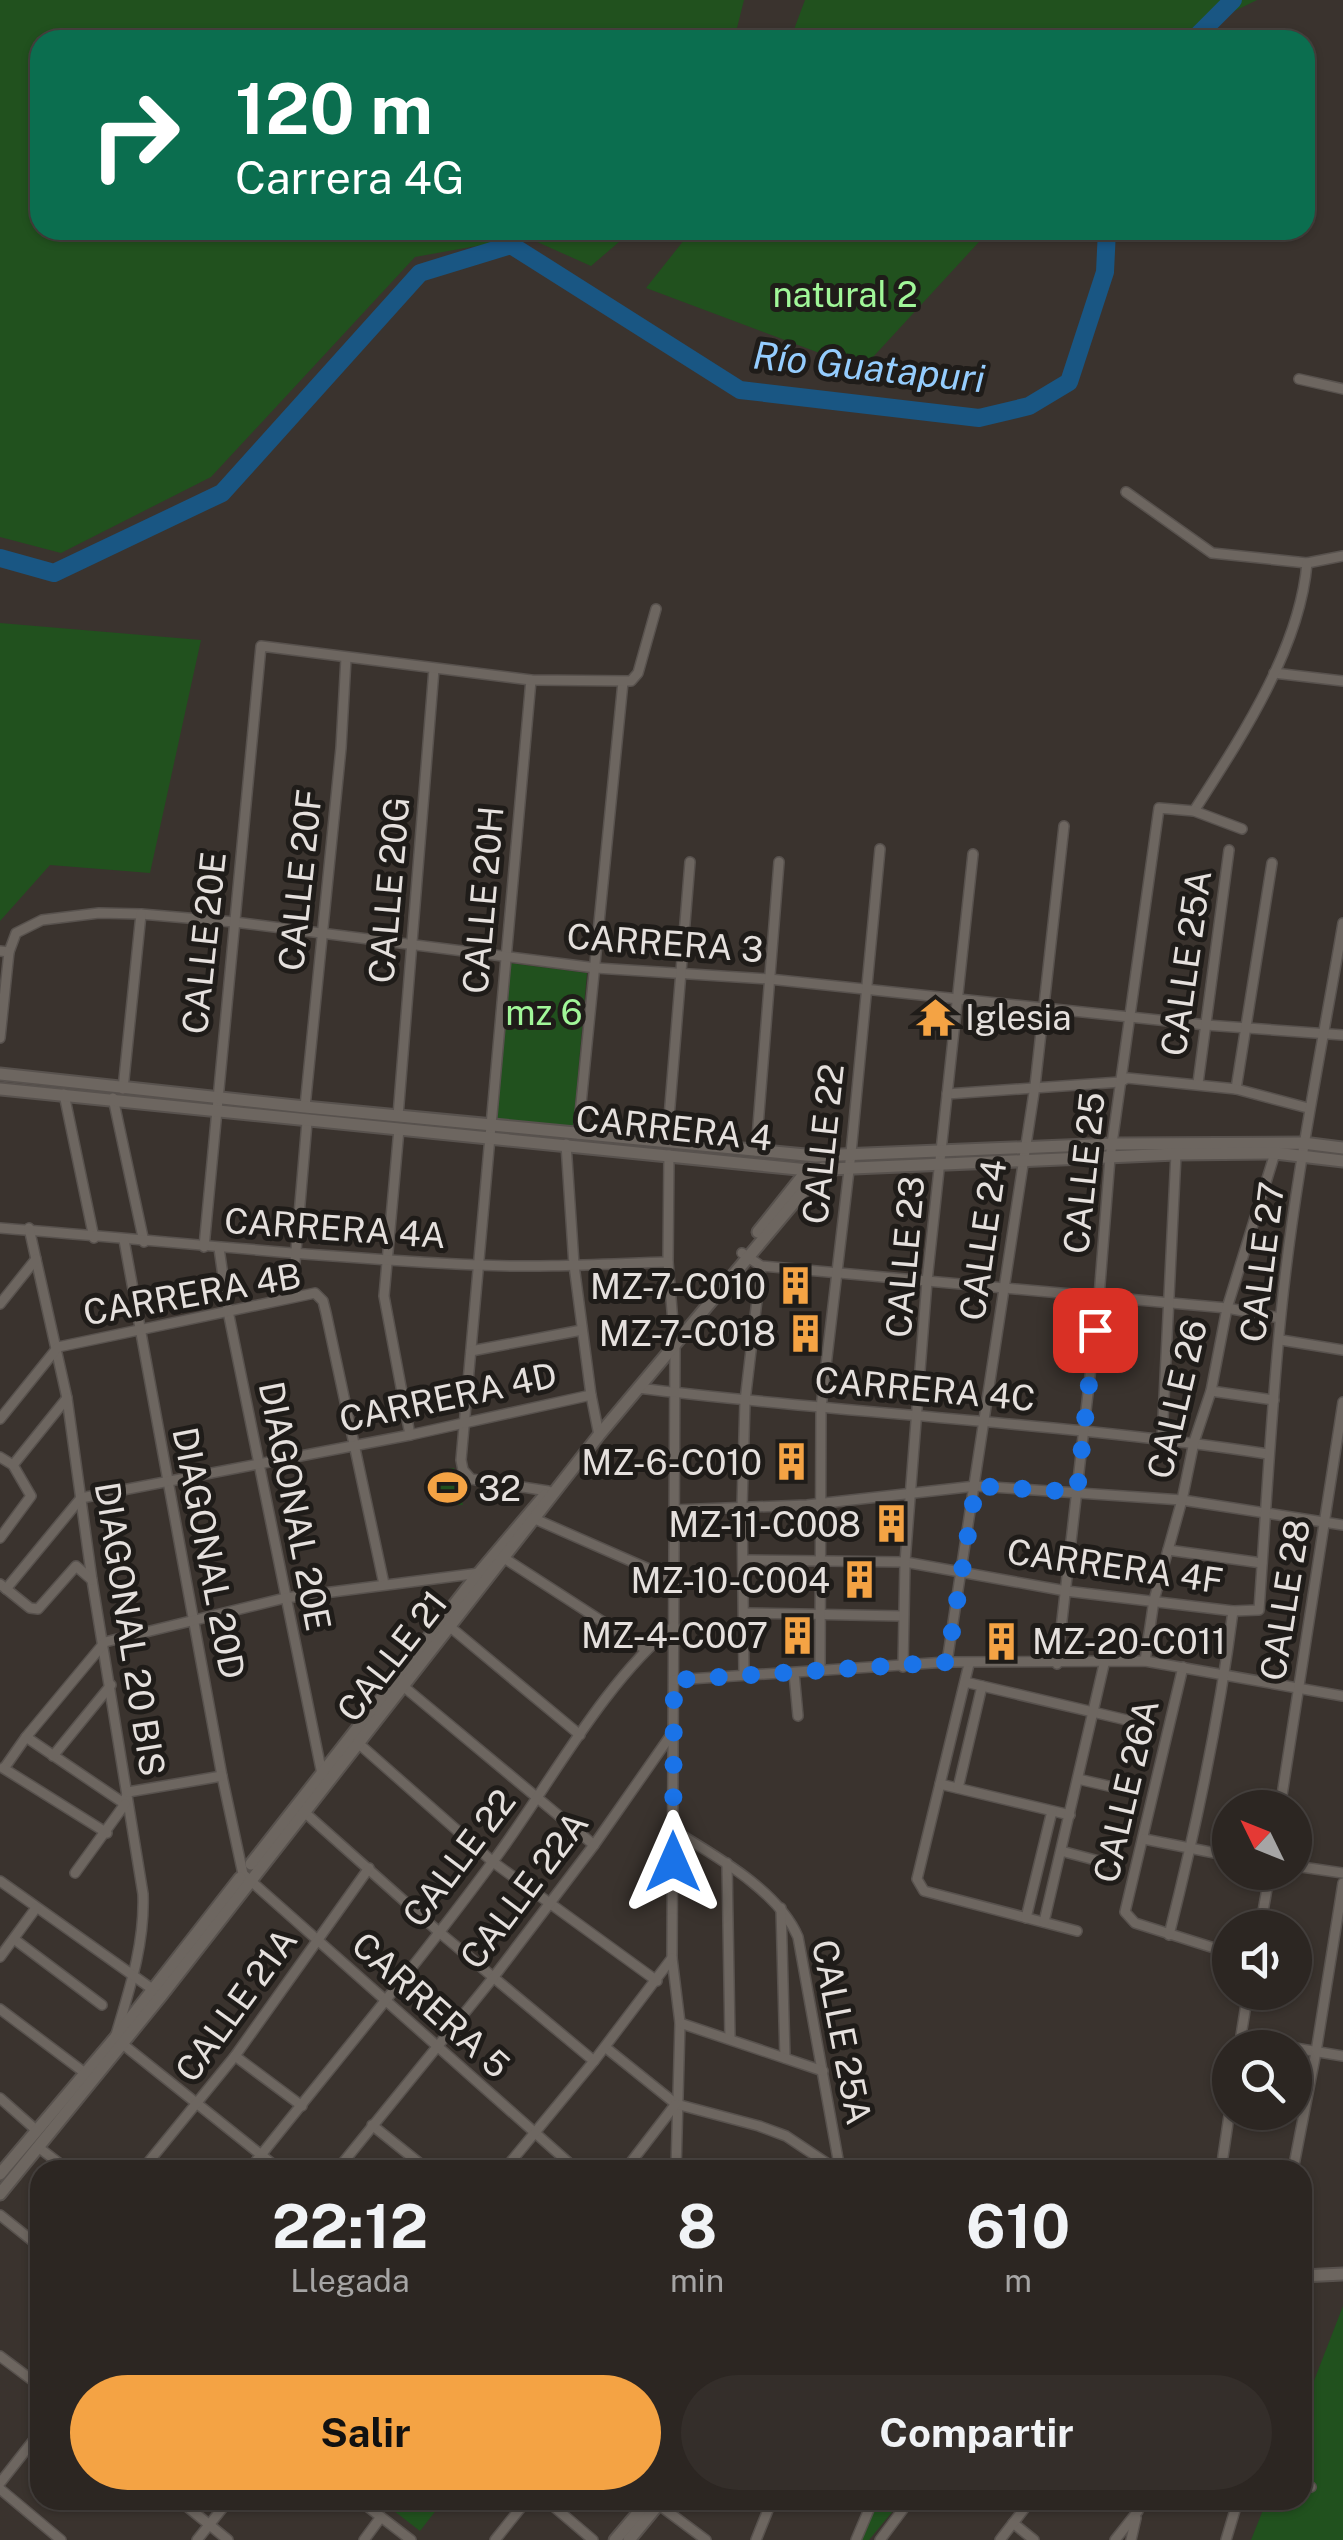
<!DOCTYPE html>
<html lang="es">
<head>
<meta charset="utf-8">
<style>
  :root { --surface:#2c2622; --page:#342e2a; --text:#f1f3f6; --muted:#a6a5a5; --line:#484340; --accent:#f4a344 }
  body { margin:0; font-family:"Public Sans",sans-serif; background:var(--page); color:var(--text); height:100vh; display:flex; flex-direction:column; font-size:38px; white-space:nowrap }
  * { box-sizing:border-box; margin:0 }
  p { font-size:32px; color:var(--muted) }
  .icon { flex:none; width:55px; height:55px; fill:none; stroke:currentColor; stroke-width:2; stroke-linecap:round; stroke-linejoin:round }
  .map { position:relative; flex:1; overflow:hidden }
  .side { position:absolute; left:30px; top:2160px; width:1282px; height:350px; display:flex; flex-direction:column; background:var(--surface); border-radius:30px; box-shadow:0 2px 8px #0004,0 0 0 2px var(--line) }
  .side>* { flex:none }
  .banner { position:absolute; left:30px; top:30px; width:1285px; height:210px; border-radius:30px; box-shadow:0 2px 8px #0004,0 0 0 2px var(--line); background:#0b6e4f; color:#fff; overflow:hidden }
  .needle { width:65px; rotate:313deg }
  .controls { position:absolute; left:1212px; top:1790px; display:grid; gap:20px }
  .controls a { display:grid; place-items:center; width:100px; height:100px; border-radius:50%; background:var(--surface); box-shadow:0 2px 8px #0004,0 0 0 2px var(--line); font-size:50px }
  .pin { position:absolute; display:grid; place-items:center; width:85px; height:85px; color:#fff; margin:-42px; border-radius:20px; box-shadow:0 5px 15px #0006 }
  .me { position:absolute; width:110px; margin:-55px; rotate:0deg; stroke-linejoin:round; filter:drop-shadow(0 0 8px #0008) }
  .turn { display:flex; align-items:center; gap:35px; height:210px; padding:0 40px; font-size:45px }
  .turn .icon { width:130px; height:130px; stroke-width:2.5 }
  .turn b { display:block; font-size:70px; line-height:85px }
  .eta { display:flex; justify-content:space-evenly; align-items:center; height:170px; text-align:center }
  .eta b { font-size:60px; font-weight:700; line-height:70px }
  .primary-button { display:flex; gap:20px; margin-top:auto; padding:20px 40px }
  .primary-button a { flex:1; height:115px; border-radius:60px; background:var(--accent); color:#111; font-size:40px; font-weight:700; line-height:115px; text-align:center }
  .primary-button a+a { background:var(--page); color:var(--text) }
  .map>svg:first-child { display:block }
  .green { fill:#21511e }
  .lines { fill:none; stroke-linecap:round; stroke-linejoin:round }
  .river { stroke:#195683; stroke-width:18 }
  .street-casing { stroke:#58524e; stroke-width:12 }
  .secondary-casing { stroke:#58524e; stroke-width:15 }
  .street { stroke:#6d6660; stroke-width:9 }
  .secondary { stroke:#6d6660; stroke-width:11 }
  .route { stroke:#1a73e8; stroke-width:18; stroke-dasharray:0 32.4 }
  .labels { text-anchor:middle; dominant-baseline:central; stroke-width:10; stroke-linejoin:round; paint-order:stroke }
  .park-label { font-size:35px; fill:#a1f799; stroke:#1f1c19 }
  .street-label { font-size:35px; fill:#e5e0dd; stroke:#1f1c19 }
  .poi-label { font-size:35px; fill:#e5e0dd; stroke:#1f1c19; text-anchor:end }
  .water-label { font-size:38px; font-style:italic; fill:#95cdfe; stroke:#1f1c19 }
</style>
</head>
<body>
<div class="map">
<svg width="1343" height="2540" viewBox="0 0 1343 2540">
  <rect width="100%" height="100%" fill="#3a332e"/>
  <!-- green -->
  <g class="green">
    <polygon points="0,0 744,0 734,40 40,40 40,230 633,230 591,266 526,237 415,257 211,477 61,553 0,537"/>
    <polygon points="805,0 1257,0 1176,40 790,40"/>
    <polygon points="692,230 990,230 862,369 646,288"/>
    <polygon points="0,623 201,640 150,873 50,865 0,921"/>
    <polygon points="509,963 587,973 573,1129 497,1120"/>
    <polygon points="454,1468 463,1505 438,1504 436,1471"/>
    <polygon points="1343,2306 1343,2540 1251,2540 1267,2500 1302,2500 1303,2409"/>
    <polygon points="388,2500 444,2500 420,2531 385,2504"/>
    <polygon points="877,2500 902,2500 869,2540 860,2540"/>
  </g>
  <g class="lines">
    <!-- river -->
    <g class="river">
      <polyline points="1193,40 1233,0"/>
      <polyline points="0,558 54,573 222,493 420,273 511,245 740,390 979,418 1029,406 1069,382 1105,272 1107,230"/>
    </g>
    <defs>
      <g id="street">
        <polyline points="1299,379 1343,389"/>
        <polyline points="1126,492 1212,553 1307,563 1343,556"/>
        <polyline points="1274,673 1343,681"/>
        <polyline points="531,680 461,1460 463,1470 471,1479 548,1491"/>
        <path d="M1194 811C1240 739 1300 649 1307 563"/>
        <polyline points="0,951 9,952 16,933 42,920 99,913 141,914 234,922 596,968 769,979 1206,1025 1343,1035"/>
        <polyline points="0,1038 9,952"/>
        <polyline points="1198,1083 1229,850"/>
        <polyline points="123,1089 141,914"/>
        <polyline points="1236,1089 1272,863"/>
        <polyline points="64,1094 94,1238"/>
        <polyline points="947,1094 1120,1082 1127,1078 1236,1089 1308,1108"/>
        <polyline points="113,1098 144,1242"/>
        <polyline points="305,1107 341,748 346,658"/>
        <polyline points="398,1116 434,669"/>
        <polyline points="399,1129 384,1296 410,1435"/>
        <polyline points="578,1134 623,682"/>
        <polyline points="667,1142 690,862"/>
        <polyline points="566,1144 574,1265 591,1395 599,1435"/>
        <polyline points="756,1151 779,862"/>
        <polyline points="669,1155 668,1262 675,1347 672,1958 680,2023 676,2170"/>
        <path d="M0 1228C159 1240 318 1258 478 1265 541 1268 605 1264 668 1262"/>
        <path d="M29 1228 67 1398 92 1580 143 1894C145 1944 129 1991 115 2038L280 2170"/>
        <polyline points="124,1240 222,1776 243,1874 577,2170"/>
        <polyline points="204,1247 261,646 531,680 631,681 638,673 656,609"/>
        <polyline points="219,1248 228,1311 322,1774"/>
        <polyline points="742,1253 761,1266 1227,1308 1280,1318"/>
        <polyline points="292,1297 307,1122"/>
        <polyline points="0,1304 36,1259"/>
        <polyline points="1281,1340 1343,1350"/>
        <polyline points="471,1351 582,1330"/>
        <path d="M638 1388C847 1414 1059 1422 1268 1454"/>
        <polyline points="1211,1391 1274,1400"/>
        <polyline points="0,1419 58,1347 315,1293 323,1301 326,1313 384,1584"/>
        <polyline points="1162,1439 1176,1154"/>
        <polyline points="0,1457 13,1465 31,1496 0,1538"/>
        <polyline points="13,1465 67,1398"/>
        <polyline points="674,1510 807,1505 976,1486 1182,1500 1343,1525"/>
        <polyline points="535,1519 674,1580"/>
        <polyline points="1168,1550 1262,1563"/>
        <polyline points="504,1558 645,1649"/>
        <path d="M744 1560 905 1562 1066 1591 1233 1611 1259 1610C1266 1511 1271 1412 1281 1314 1294 1182 1321 1053 1343 923"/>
        <polyline points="0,1584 30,1608 38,1609 76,1566 92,1580"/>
        <polyline points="6,1589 81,1498 410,1435 591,1395"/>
        <polyline points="745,1613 902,1616"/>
        <polyline points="449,1626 580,1735"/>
        <polyline points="1145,1661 1154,1600 1182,1500 1194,1442 1211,1391 1227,1308 1275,1153"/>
        <polyline points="947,1662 1035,1086 1064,826"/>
        <polyline points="969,1664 917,1879 924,1891 1077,1931"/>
        <polyline points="1057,1664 1099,1297 1110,1158 1159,808 1194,811 1242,829"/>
        <polyline points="903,1667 905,1562 927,1281 973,854"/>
        <polyline points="1183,1667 1125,1912 1135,1923 1230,1953"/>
        <polyline points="820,1670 821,1408 851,1153 880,849"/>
        <polyline points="794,1673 798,1716"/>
        <polyline points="744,1675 742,1507 745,1401 761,1266"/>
        <polyline points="674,1680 947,1662 1145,1661 1343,1696"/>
        <polyline points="965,1682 1131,1721"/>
        <polyline points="403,1686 594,1845"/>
        <polyline points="26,1737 125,1804 126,1797"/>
        <polyline points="358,1743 493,1862 657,1981"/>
        <polyline points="53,1756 111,1685"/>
        <polyline points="5,1767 26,1737 105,1642 285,1598 480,1573"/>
        <polyline points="3,1768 107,1833"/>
        <polyline points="1078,1779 1117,1788"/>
        <polyline points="940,1784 1070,1815"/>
        <polyline points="958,1788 982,1686"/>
        <polyline points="128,1792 222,1776"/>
        <polyline points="1280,1808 1343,1402"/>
        <polyline points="302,1810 439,1932 594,2061"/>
        <path d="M673 1830C715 1856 778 1890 798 1937L840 2170"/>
        <polyline points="1144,1839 1230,1856"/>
        <polyline points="1061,1851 1099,1861"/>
        <polyline points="727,1863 730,2039"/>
        <polyline points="1295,1866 1343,1873"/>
        <polyline points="75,1873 125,1804"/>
        <polyline points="0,1881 155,1991"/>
        <polyline points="781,1908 785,2058"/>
        <polyline points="1026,1918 1052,1811"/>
        <polyline points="1044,1922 1105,1660"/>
        <polyline points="1260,1928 1270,1872"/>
        <path d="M1169 1935C1196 1828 1219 1720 1233 1611"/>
        <polyline points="14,1939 102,2005"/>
        <polyline points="0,1957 36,1908"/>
        <polyline points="0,2009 85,2073"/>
        <polyline points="680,2023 823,2071"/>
        <polyline points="1240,2039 1292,2048"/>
        <polyline points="605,2047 676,2104 759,2126 786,2136 837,2170"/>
        <polyline points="1239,2048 1248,1992"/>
        <polyline points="1295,2048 1343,2056"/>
        <polyline points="235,2056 302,2106"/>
        <polyline points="0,2098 35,2129"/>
        <polyline points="372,2125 428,2170"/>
        <polyline points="38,2147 68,2170"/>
        <polyline points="142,2170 235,2056 369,1868"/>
        <path d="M249 2170C331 2067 416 1966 494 1860 547 1789 605 1679 674 1626"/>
        <polyline points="337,2170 493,1978 594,1845 673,1732"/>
        <polyline points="504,2170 594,2061 672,1958"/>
        <polyline points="625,2170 675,2105"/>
        <polyline points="1221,2170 1230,2109"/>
        <polyline points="1293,2170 1316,2052 1343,1883"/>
        <polyline points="0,2215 40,2247"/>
        <polyline points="0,2356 40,2386"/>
        <polyline points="0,2483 40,2432"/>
        <polyline points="1302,2484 1311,2487"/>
        <polyline points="0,2489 61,2540"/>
        <polyline points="179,2500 228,2540"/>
        <polyline points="359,2500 411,2540"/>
        <polyline points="546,2500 593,2540"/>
        <polyline points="655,2502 706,2540"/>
        <polyline points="1013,2523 1034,2540"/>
        <polyline points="197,2540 229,2500"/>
        <polyline points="364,2540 381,2517"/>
        <polyline points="495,2540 527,2500"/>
        <polyline points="756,2540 772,2500"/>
        <polyline points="856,2540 873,2500"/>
        <polyline points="880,2540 910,2500"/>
        <polyline points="1000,2540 1031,2500"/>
        <polyline points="1115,2540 1138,2511 1141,2500"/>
        <polyline points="1131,2540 1136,2518"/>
        <polyline points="1226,2540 1238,2500"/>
      </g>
      <g id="secondary">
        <polyline points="0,1074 305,1107 816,1156 1112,1144 1303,1143 1343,1148"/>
        <polyline points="0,1089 808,1170 1176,1154 1275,1153 1343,1161"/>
        <polyline points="758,1232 809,1168"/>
        <polyline points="251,1864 479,1573 545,1495"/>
        <polyline points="0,2174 115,2038 240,1878"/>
        <polyline points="0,2194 161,1996 599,1435 823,1168"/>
        <polyline points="1302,2276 1343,2274"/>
        <polyline points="615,2540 649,2500"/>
        <polyline points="629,2540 662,2500"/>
      </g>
    </defs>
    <!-- street casing -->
    <use href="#street" class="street-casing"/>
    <!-- secondary casing -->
    <use href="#secondary" class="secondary-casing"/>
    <!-- street -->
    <use href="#street" class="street"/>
    <!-- secondary -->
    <use href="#secondary" class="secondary"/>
  </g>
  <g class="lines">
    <!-- route -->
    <polyline class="route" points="673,1862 674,1680 947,1662 976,1486 1077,1492 1095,1330"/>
  </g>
  <!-- icons -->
  <defs>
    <symbol id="temple-bare" viewBox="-9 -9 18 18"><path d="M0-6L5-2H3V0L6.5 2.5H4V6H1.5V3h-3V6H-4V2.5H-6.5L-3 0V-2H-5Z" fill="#f4a344" stroke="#1f1c19" stroke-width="2.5" paint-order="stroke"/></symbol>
    <symbol id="building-bare" viewBox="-9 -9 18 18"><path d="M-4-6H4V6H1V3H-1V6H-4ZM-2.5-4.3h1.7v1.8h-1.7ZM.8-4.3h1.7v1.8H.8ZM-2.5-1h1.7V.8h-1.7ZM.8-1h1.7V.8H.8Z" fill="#f4a344" stroke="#1f1c19" stroke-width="2.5" paint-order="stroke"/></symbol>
    <symbol id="stadium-bare" viewBox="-9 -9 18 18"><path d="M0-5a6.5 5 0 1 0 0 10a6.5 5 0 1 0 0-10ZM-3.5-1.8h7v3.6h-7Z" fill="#f4a344" stroke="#1f1c19" stroke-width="2.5" paint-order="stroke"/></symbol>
  </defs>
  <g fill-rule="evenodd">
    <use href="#temple-bare" x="908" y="990" width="55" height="55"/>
    <use href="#building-bare" x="768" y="1258" width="55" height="55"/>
    <use href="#building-bare" x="778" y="1306" width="55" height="55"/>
    <use href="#building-bare" x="764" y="1434" width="55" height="55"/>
    <use href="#stadium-bare" x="420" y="1460" width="55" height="55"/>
    <use href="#building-bare" x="864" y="1496" width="55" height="55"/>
    <use href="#building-bare" x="832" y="1552" width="55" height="55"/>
    <use href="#building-bare" x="770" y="1608" width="55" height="55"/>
    <use href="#building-bare" x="974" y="1614" width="55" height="55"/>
  </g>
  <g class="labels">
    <!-- park labels -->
    <g class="park-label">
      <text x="845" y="294">natural 2</text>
      <text x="544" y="1012">mz 6</text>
    </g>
    <!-- street labels -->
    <g class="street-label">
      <text transform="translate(300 880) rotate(-84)">CALLE 20F</text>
      <text transform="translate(389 890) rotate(-85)">CALLE 20G</text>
      <text transform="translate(483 900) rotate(-85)">CALLE 20H</text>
      <text transform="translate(204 943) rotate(-84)">CALLE 20E</text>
      <text transform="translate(665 943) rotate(4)">CARRERA 3</text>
      <text transform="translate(1186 963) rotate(-82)">CALLE 25A</text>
      <text transform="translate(674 1128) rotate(6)">CARRERA 4</text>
      <text transform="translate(823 1144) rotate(-84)">CALLE 22</text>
      <text transform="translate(1084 1173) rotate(-84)">CALLE 25</text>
      <text transform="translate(335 1228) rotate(4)">CARRERA 4A</text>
      <text transform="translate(983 1240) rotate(-82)">CALLE 24</text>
      <text transform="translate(905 1257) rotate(-85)">CALLE 23</text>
      <text transform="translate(1262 1262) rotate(-83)">CALLE 27</text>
      <text transform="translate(192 1294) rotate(-10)">CARRERA 4B</text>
      <text transform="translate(925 1389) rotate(5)">CARRERA 4C</text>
      <text transform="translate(448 1397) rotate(-12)">CARRERA 4D</text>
      <text transform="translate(1177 1399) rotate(-77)">CALLE 26</text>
      <text transform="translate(295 1506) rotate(79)">DIAGONAL 20E</text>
      <text transform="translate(209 1553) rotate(79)">DIAGONAL 20D</text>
      <text transform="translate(1115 1566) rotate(8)">CARRERA 4F</text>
      <text transform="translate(1285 1600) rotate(-81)">CALLE 28</text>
      <text transform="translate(130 1629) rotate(81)">DIAGONAL 20 BIS</text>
      <text transform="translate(392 1656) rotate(-52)">CALLE 21</text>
      <text transform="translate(1126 1791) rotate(-77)">CALLE 26A</text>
      <text transform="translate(459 1858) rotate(-53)">CALLE 22</text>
      <text transform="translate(524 1890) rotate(-53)">CALLE 22A</text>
      <text transform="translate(236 2005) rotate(-54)">CALLE 21A</text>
      <text transform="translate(431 2005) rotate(42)">CARRERA 5</text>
      <text transform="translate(842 2032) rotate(79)">CALLE 25A</text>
    </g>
    <!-- poi labels -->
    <g class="poi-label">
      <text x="965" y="1017" text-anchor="start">Iglesia</text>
      <text x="766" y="1286">MZ-7-C010</text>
      <text x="776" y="1333">MZ-7-C018</text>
      <text x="762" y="1462">MZ-6-C010</text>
      <text x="478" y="1488" text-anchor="start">32</text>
      <text x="861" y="1524">MZ-11-C008</text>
      <text x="830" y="1580">MZ-10-C004</text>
      <text x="768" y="1635">MZ-4-C007</text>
      <text x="1032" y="1641" text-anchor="start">MZ-20-C011</text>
    </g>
    <!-- water labels -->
    <g class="water-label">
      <text transform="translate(869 367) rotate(6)">Río Guatapuri</text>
    </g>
  </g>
</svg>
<div class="controls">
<a><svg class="needle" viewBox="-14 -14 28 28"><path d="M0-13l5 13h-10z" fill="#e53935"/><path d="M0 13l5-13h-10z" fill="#a6a5a5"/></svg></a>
<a><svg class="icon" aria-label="sound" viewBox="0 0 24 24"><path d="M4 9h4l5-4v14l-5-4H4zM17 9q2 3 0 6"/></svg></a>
<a><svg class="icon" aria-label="search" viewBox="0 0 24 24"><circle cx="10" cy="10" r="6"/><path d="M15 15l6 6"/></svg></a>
</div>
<div class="pin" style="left:1095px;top:1330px;background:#d93025"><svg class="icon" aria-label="arrive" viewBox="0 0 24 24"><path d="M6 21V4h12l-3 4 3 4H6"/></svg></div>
<svg class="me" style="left:673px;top:1862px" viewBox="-20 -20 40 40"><path d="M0-17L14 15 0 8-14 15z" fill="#1a73e8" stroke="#fff" stroke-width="4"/></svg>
<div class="banner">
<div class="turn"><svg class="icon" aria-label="right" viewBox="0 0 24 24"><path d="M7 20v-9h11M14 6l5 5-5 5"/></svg><div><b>120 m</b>Carrera 4G</div></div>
</div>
<section class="side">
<div class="eta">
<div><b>22:12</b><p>Llegada</p></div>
<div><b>8</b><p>min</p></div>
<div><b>610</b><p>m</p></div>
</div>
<div class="primary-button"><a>Salir</a><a>Compartir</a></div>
</section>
</div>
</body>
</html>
